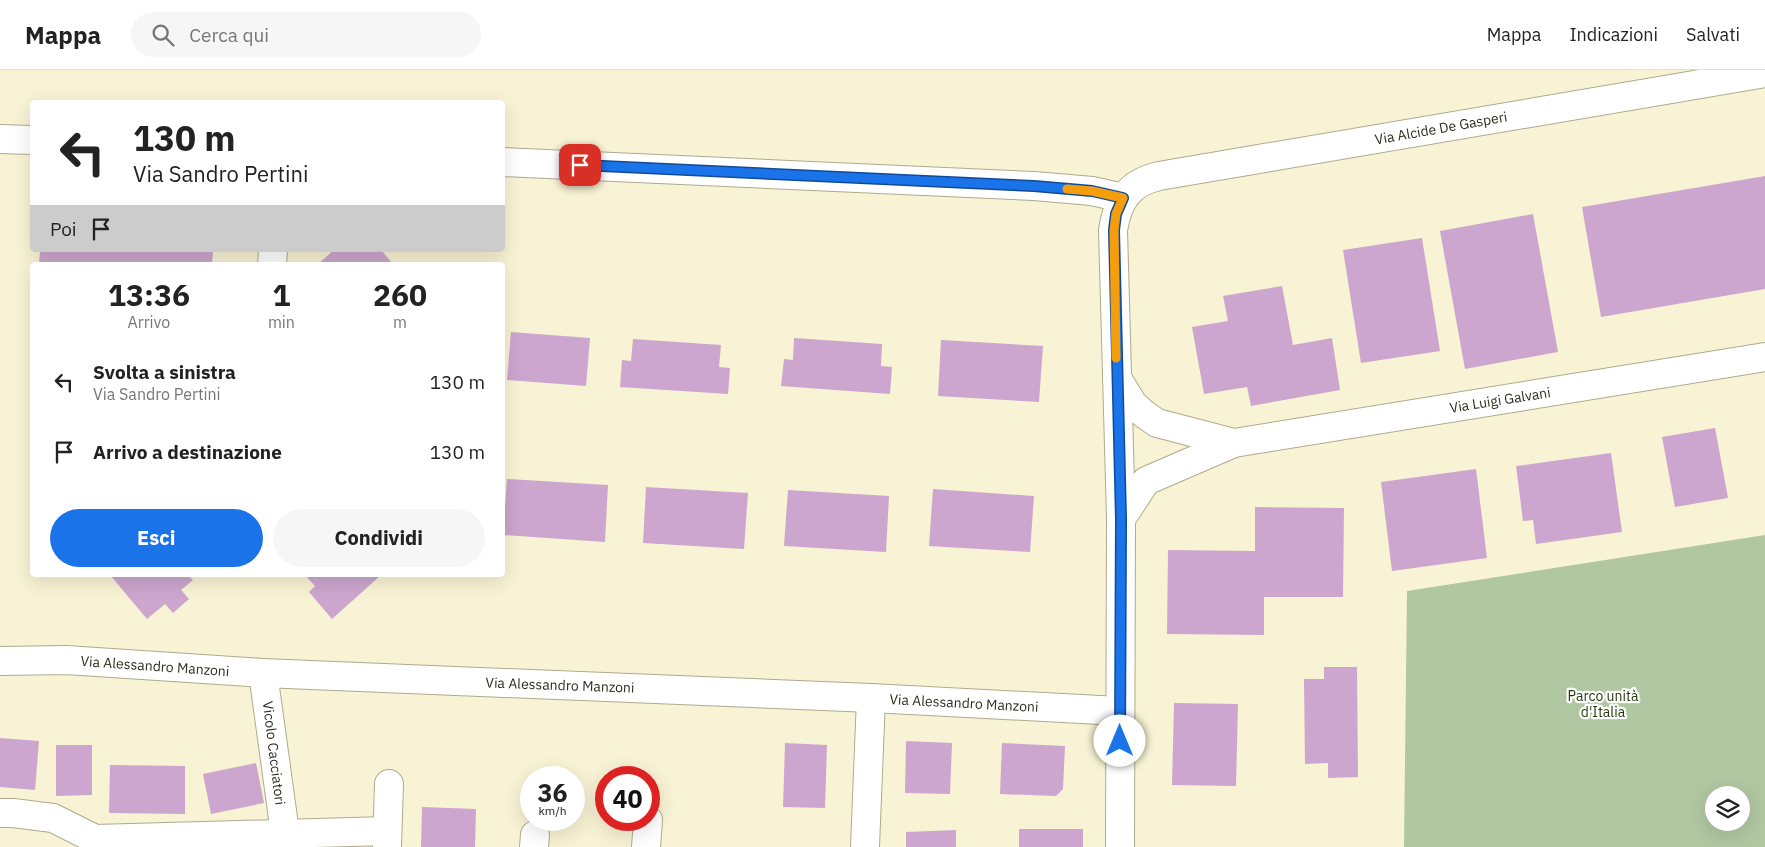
<!DOCTYPE html>
<html lang="it">
<head>
<meta charset="utf-8">
<style>
  :root { --surface:#fff; --page:#f6f6f6; --text:#222; --muted:#767676; --line:#e0e0e0; --accent:#1a73e8 }
  body { margin:0; font-family:"IBM Plex Sans",sans-serif; background:var(--page); color:var(--text); height:100vh; display:flex; flex-direction:column; font-size:19px; white-space:nowrap }
  * { box-sizing:border-box; margin:0 }
  p { font-size:16px; color:var(--muted) }
  .icon { flex:none; width:28px; height:28px; fill:none; stroke:currentColor; stroke-width:2; stroke-linecap:round; stroke-linejoin:round }
  .map { position:relative; flex:1; overflow:hidden }
  .details { position:absolute; left:30px; top:192px; width:475px; height:315px; display:flex; flex-direction:column; background:var(--surface); border-radius:5px; box-shadow:0 5px 20px #0002 }
  .details>* { flex:none }
  .top-card { position:absolute; left:30px; top:30px; width:475px; height:152px; border-radius:5px; box-shadow:0 5px 20px #0002; background:#fff; color:var(--text); overflow:hidden }
  .controls { position:absolute; left:1705px; top:716px; display:grid; gap:10px }
  .controls a { display:grid; place-items:center; width:45px; height:45px; border-radius:50%; background:var(--surface); box-shadow:0 5px 20px #0002; font-size:25px }
  .speed { position:absolute; left:520px; top:696px; display:flex; gap:10px; font-size:25px; font-weight:700; text-align:center }
  .speed>* { display:grid; place-content:center; width:65px; height:65px; border-radius:50%; background:var(--surface); box-shadow:0 5px 20px #0002; line-height:1 }
  .speed small { font-size:12px; font-weight:400 }
  .speed .limit { border:8px solid #d22; background:#fff; color:#111 }
  .pin { position:absolute; display:grid; place-items:center; width:42px; height:42px; color:#fff; margin:-21px; border-radius:10px; box-shadow:0 2px 8px #0006 }
  .me { position:absolute; width:55px; margin:-28px; rotate:0deg; stroke-linejoin:round; filter:drop-shadow(0 0 4px #0008) }
  .turn { display:flex; align-items:center; gap:18px; height:105px; padding:0 20px; font-size:22px }
  .turn .icon { width:65px; height:65px; stroke-width:2.5 }
  .turn b { display:block; font-size:35px; line-height:42px }
  .then { display:flex; align-items:center; height:48px; padding:0 20px; background:#0003; gap:10px; font-size:19px }
  .eta { display:flex; justify-content:space-evenly; align-items:center; height:85px; text-align:center }
  .eta b { font-size:30px; font-weight:700; line-height:35px }
  .action { display:flex; gap:10px; margin-top:auto; padding:10px 20px }
  .action a { flex:1; height:58px; border-radius:30px; background:var(--accent); color:#fff; font-size:20px; font-weight:700; line-height:58px; text-align:center }
  .action a+a { background:var(--page); color:var(--text) }
  ul { padding:0; list-style:none }
  li { display:flex; align-items:center; gap:15px; height:70px; padding:0 20px }
  li div { flex:1 }
  li b { display:block; font-size:19px }
  li em { font-style:normal }
  header { display:flex; align-items:center; gap:30px; box-sizing:border-box; height:70px; padding:0 25px; background:var(--surface); border-bottom:1px solid var(--line) }
  header strong { font-size:24px }
  nav { display:flex; gap:28px; margin-inline-start:auto; font-size:18px }
  .search { width:350px; height:45px; background:var(--page); display:flex; align-items:center; gap:12px; box-sizing:border-box; padding:0 18px; border-radius:28px; color:var(--muted); font-size:19px }
  .map>svg:first-child { display:block }
  .green { fill:#b0c7a2; fill-rule:evenodd }
  .building { fill:#cca6ce }
  .lines { fill:none; stroke-linecap:round; stroke-linejoin:round }
  .minor-casing { stroke:#afaa8d; stroke-width:30 }
  .minor { stroke:#fff; stroke-width:28 }
  .route-casing { stroke:#114b97; stroke-width:12 }
  .route { stroke:#1a73e8; stroke-width:9 }
  .slow { stroke:#f59e0b; stroke-width:9 }
  .labels { text-anchor:middle; dominant-baseline:central; stroke-width:4.5; stroke-linejoin:round; paint-order:stroke }
  .street-label { font-size:14px; fill:#2f2d21; stroke:#fff }
  .park-label { font-size:14px; fill:#1f3907; stroke:#fff }
</style>
</head>
<body>
<header>
<strong>Mappa</strong>
<div class="search"><svg class="icon" aria-label="search" viewBox="0 0 24 24"><circle cx="10" cy="10" r="6"/><path d="M15 15l6 6"/></svg>Cerca qui</div>
<nav><a>Mappa</a><a>Indicazioni</a><a>Salvati</a></nav>
</header>
<div class="map">
<svg width="1765" height="777" viewBox="0 0 1765 777">
  <rect width="100%" height="100%" fill="#f8f3d4"/>
  <!-- green -->
  <path class="green" d="M1765 465V777H1404L1407 521ZM1714 725H1741V752H1714Z"/>
  <!-- building -->
  <g class="building">
    <polygon points="1765,106 1765,219 1601,247 1582,137"/>
    <polygon points="1533,144 1558,282 1465,299 1440,161"/>
    <polygon points="1422,168 1440,281 1361,293 1343,180"/>
    <polygon points="40,180 213,180 212,195 39,195"/>
    <polygon points="334,180 381,180 394,195 317,195"/>
    <polygon points="1282,216 1293,275 1332,268 1340,320 1251,336 1247,317 1204,324 1192,257 1228,251 1223,226"/>
    <polygon points="511,262 590,268 586,316 507,310"/>
    <polygon points="794,268 882,274 881,296 892,297 890,324 781,316 784,289 793,290"/>
    <polygon points="633,269 721,275 719,297 730,298 728,324 620,317 622,290 631,291"/>
    <polygon points="941,270 1043,276 1039,332 938,326"/>
    <polygon points="1715,358 1728,428 1675,437 1662,367"/>
    <polygon points="1611,383 1622,462 1536,474 1533,450 1523,451 1516,396"/>
    <polygon points="1476,399 1487,488 1392,501 1381,412"/>
    <polygon points="507,409 608,415 605,472 503,465"/>
    <polygon points="646,417 748,423 744,479 643,473"/>
    <polygon points="933,419 1034,426 1030,482 929,476"/>
    <polygon points="788,420 889,426 886,482 784,476"/>
    <polygon points="1255,437 1344,438 1343,527 1264,527 1264,565 1167,564 1168,480 1255,481"/>
    <polygon points="110,505 188,505 193,510 181,520 189,529 173,543 165,534 147,549"/>
    <polygon points="305,505 381,505 332,549 309,522 315,516"/>
    <polygon points="1324,597 1357,597 1358,707 1328,708 1328,693 1305,694 1304,609 1324,609"/>
    <polygon points="1174,633 1238,634 1236,716 1172,715"/>
    <polygon points="0,668 39,671 35,720 0,717"/>
    <polygon points="906,671 952,673 950,724 905,723"/>
    <polygon points="785,673 827,675 825,738 783,737"/>
    <polygon points="1002,673 1065,676 1063,719 1056,726 1000,724"/>
    <polygon points="56,675 92,675 92,725 56,726"/>
    <polygon points="256,693 264,733 211,744 203,704"/>
    <polygon points="110,695 185,696 185,744 109,743"/>
    <polygon points="422,737 476,739 475,777 421,777"/>
    <rect x="1019" y="759" width="64" height="18"/>
    <polygon points="956,760 956,777 906,777 906,762"/>
  </g>
  <g class="lines">
    <defs>
      <g id="minor">
        <polyline points="0,69 32,70"/>
        <polyline points="502,92 1034,116 1092,121 1123,128"/>
        <polyline points="272,195 273,180"/>
        <polyline points="1117,308 1133,334 1144,344 1157,353 1234,373"/>
        <polyline points="1121,449 1146,411 1234,373 1765,287"/>
        <polyline points="0,591 66,590 263,603 871,628 1119,641"/>
        <polyline points="263,603 287,777"/>
        <polyline points="0,743 13,743 53,748 95,769 387,761"/>
        <polyline points="387,777 389,714"/>
        <polyline points="534,777 535,765"/>
        <polyline points="646,777 648,750"/>
        <polyline points="865,777 871,628"/>
        <path d="M1120 777 1121 449 1113 160C1118 130 1129 113 1159 106L1765 3"/>
      </g>
    </defs>
    <!-- minor casing -->
    <use href="#minor" class="minor-casing"/>
    <!-- minor -->
    <use href="#minor" class="minor"/>
  </g>
  <g class="lines">
    <defs>
      <polyline id="route" points="580,95 1034,116 1092,121 1123,128 1116,144 1114,160 1121,449 1120,671"/>
    </defs>
    <!-- route casing -->
    <use href="#route" class="route-casing"/>
    <!-- route -->
    <use href="#route" class="route"/>
    <!-- slow -->
    <polyline class="slow" points="1067,119 1092,121 1123,128 1116,144 1114,160 1116,288"/>
  </g>
  <g class="labels">
    <!-- street labels -->
    <g class="street-label">
      <text transform="translate(1441 58) rotate(-10)">Via Alcide De Gasperi</text>
      <text transform="translate(1500 330) rotate(-9)">Via Luigi Galvani</text>
      <text transform="translate(155 596) rotate(4)">Via Alessandro Manzoni</text>
      <text transform="translate(560 615) rotate(2)">Via Alessandro Manzoni</text>
      <text transform="translate(964 633) rotate(3)">Via Alessandro Manzoni</text>
      <text transform="translate(274 683) rotate(83)">Vicolo Cacciatori</text>
    </g>
    <!-- park labels -->
    <g class="park-label">
      <text x="1603" y="626">Parco unità<tspan x="1603" dy="16">d'Italia</tspan></text>
    </g>
  </g>
</svg>
<div class="controls">
<a><svg class="icon" aria-label="layers" viewBox="0 0 24 24"><path d="M12 4l9 5-9 5-9-5zM3 14l9 5 9-5"/></svg></a>
</div>
<div class="speed"><div>36<small>km/h</small></div><div class="limit">40</div></div>
<div class="pin" style="left:580px;top:95px;background:#d93025"><svg class="icon" aria-label="arrive" viewBox="0 0 24 24"><path d="M6 21V4h12l-3 4 3 4H6"/></svg></div>
<svg class="me" style="left:1120px;top:671px" viewBox="-20 -20 40 40"><circle r="19" fill="#fff"/><path d="M0-13L10 11 0 6-10 11z" fill="#1a73e8"/></svg>
<div class="top-card">
<div class="turn"><svg class="icon" aria-label="left" viewBox="0 0 24 24"><path d="M17 20v-9H6M10 6l-5 5 5 5"/></svg><div><b>130 m</b>Via Sandro Pertini</div></div>
<div class="then">Poi<svg class="icon" aria-label="arrive" viewBox="0 0 24 24"><path d="M6 21V4h12l-3 4 3 4H6"/></svg></div>
</div>
<section class="details">
<div class="eta">
<div><b>13:36</b><p>Arrivo</p></div>
<div><b>1</b><p>min</p></div>
<div><b>260</b><p>m</p></div>
</div>
<ul>
<li><svg class="icon" aria-label="left" viewBox="0 0 24 24"><path d="M17 20v-9H6M10 6l-5 5 5 5"/></svg><div><b>Svolta a sinistra</b><p>Via Sandro Pertini</p></div><em>130 m</em></li>
<li><svg class="icon" aria-label="arrive" viewBox="0 0 24 24"><path d="M6 21V4h12l-3 4 3 4H6"/></svg><div><b>Arrivo a destinazione</b></div><em>130 m</em></li>
</ul>
<div class="action"><a>Esci</a><a>Condividi</a></div>
</section>
</div>
</body>
</html>
